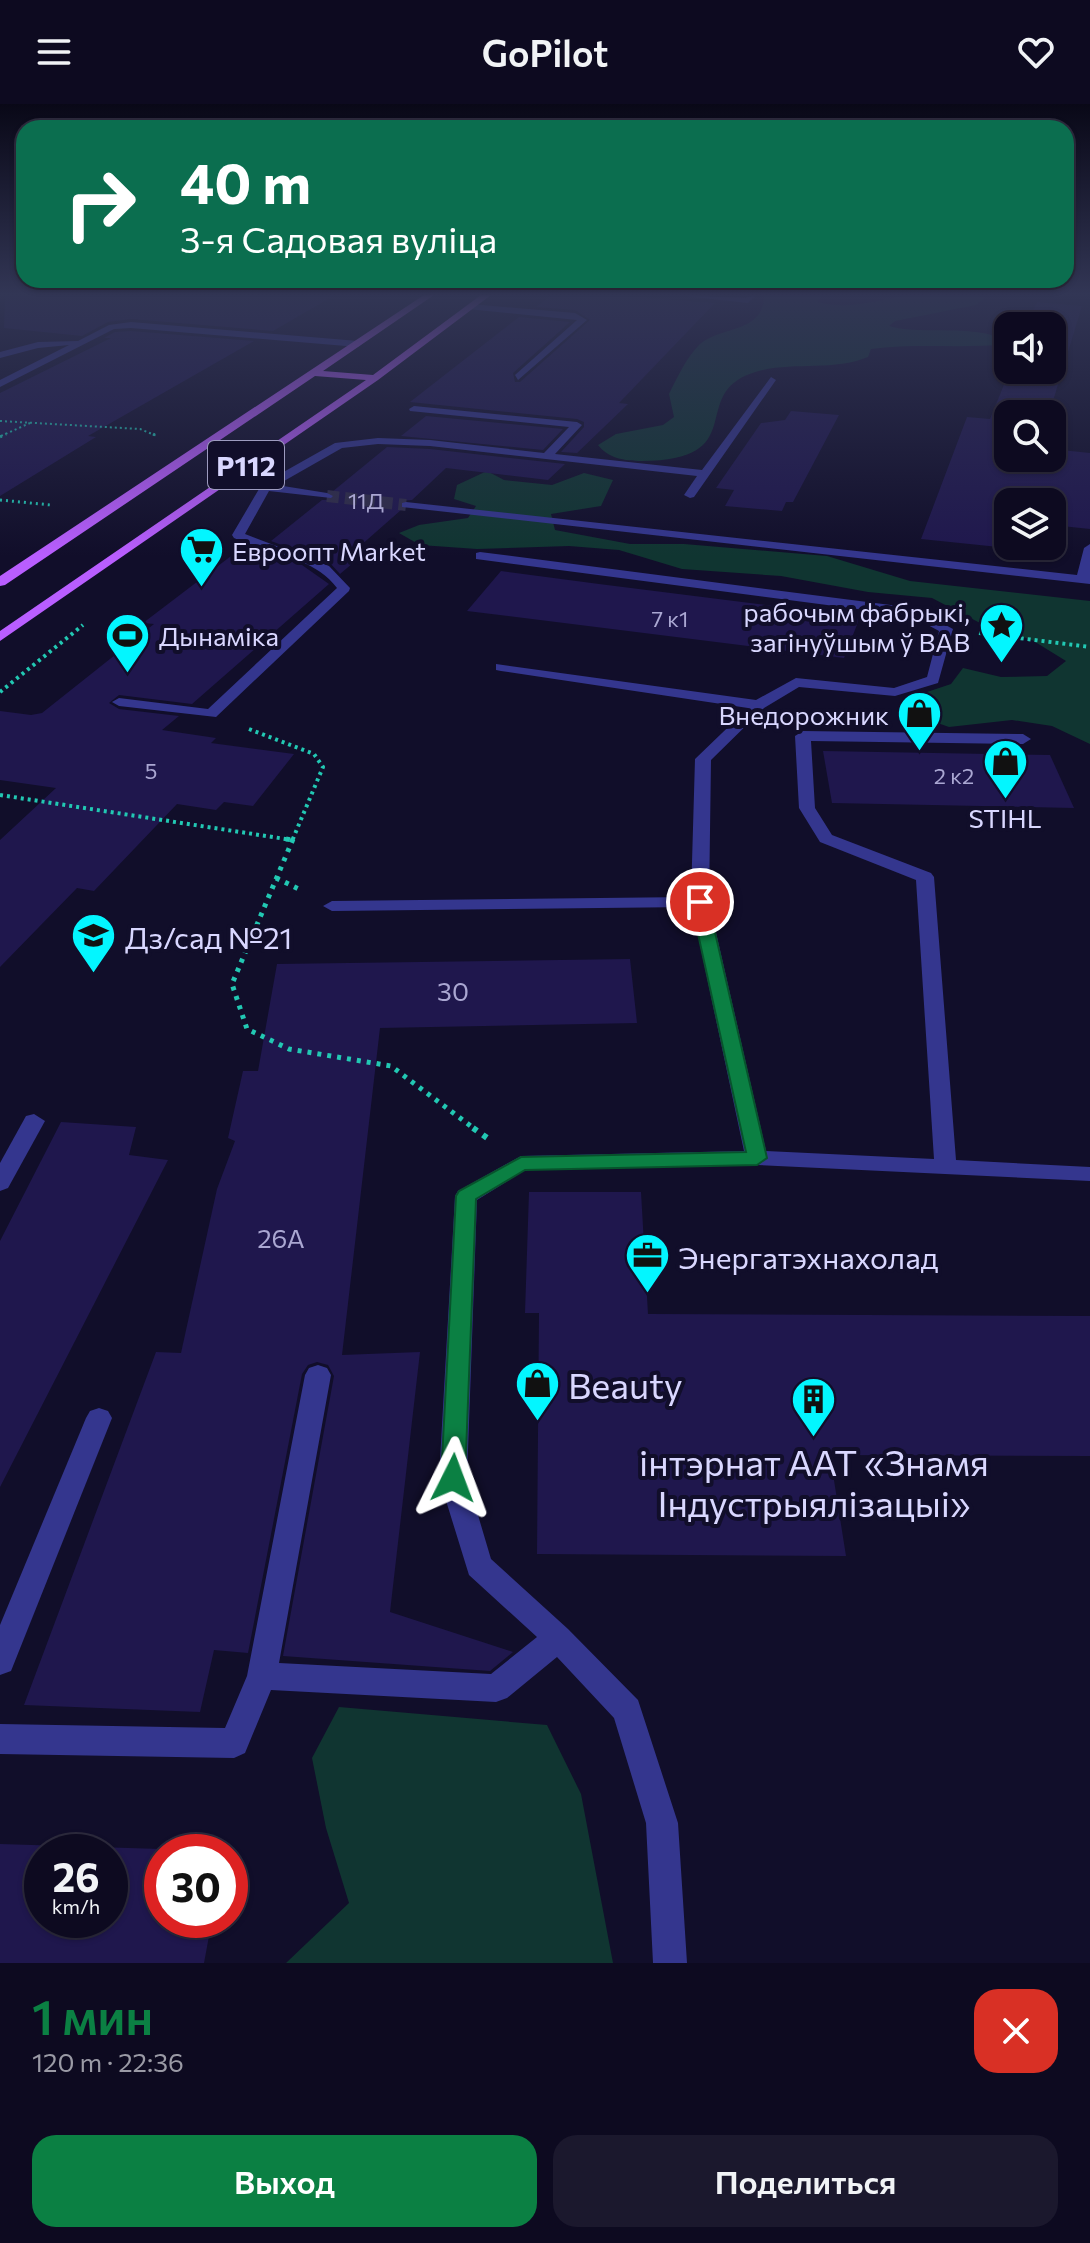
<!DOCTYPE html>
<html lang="ru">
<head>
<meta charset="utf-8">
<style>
  :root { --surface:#0d0a20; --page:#1b182d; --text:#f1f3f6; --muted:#9a9aa5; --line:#2d2b3e; --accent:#0b8043 }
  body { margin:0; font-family:Commissioner,sans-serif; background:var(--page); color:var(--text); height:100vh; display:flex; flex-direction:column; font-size:30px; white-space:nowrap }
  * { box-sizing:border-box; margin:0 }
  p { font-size:26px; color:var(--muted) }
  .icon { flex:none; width:44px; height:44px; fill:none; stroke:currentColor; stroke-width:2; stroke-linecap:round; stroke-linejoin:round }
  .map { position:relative; height:1859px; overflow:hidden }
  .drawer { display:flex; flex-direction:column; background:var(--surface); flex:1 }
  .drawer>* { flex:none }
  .top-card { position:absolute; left:16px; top:16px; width:1058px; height:168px; border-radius:24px; box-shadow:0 2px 6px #0004,0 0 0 2px var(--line); background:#0b6e4f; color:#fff; overflow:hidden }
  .controls { position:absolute; left:994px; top:208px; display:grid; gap:16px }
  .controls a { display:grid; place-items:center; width:72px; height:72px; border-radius:16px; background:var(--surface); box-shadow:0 2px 6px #0004,0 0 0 2px var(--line); font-size:40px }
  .speed { position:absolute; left:24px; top:1730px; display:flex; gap:16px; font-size:40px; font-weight:700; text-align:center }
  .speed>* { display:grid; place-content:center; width:104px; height:104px; border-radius:50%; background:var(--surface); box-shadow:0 2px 6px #0004,0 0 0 2px var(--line); line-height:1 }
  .speed small { font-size:20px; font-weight:400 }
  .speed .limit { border:12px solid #d22; background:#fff; color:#111 }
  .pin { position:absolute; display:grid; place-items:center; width:68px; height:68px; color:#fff; margin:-34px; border:4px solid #fff; border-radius:50%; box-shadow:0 2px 8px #0007 }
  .me { position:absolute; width:88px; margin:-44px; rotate:3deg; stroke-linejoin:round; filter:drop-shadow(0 0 6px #0008) }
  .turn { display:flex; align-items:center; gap:28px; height:168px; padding:0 32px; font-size:36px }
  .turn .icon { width:104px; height:104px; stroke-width:2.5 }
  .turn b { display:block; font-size:56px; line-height:68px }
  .round { display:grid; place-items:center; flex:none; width:84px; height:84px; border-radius:24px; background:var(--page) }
  .overview { display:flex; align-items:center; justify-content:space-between; height:136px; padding:0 32px }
  h1 { font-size:48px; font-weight:600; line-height:60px; color:var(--accent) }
  .button { display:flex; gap:16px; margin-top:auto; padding:16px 32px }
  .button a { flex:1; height:92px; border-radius:24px; background:var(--accent); color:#fff; font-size:32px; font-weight:600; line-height:92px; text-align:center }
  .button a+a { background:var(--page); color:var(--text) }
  header { display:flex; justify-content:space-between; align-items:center; height:104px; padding:0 32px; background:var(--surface); font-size:36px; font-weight:600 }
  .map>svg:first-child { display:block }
  .green { fill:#103531 }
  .building { fill:#1f174d; fill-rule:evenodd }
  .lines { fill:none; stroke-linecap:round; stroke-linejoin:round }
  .minor-tunnel { stroke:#2f2c4a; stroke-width:12; stroke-dasharray:12 6; stroke-linecap:butt }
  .path-far4 { stroke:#22c8b3; stroke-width:2; stroke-dasharray:2 3; stroke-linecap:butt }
  .path-far3 { stroke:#22c8b3; stroke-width:3; stroke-dasharray:2 4; stroke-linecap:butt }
  .path-far2 { stroke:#22c8b3; stroke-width:4; stroke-dasharray:3 4; stroke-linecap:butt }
  .path-far1 { stroke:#22c8b3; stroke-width:5; stroke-dasharray:4 6; stroke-linecap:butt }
  .path { stroke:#22c8b3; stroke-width:6; stroke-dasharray:5 7; stroke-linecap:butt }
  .minor { fill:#34368e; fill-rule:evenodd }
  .major { fill:#b95eff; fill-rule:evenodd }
  .route { fill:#0b8043; stroke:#07532c; stroke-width:2 }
  .labels { text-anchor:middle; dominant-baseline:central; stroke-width:8; stroke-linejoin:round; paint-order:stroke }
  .far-number-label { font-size:22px; fill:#aaa7d2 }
  .far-poi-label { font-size:26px; fill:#d9d7ff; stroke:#110e2a; text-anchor:start }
  .number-label { font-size:26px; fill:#aaa7d2 }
  .shield { fill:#110e2a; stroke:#9d9bbf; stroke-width:2 }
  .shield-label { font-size:28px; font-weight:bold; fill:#d9d7ff }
  .poi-label { font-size:30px; fill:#d9d7ff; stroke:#110e2a; text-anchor:start }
  .near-poi-label { font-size:36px; fill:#d9d7ff; stroke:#110e2a; text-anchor:start }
</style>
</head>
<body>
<header><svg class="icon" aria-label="menu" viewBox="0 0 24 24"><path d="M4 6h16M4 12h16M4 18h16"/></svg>GoPilot<svg class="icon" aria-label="heart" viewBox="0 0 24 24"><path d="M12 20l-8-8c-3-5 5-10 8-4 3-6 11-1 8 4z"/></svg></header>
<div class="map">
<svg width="1090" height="1859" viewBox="0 0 1090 1859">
  <rect width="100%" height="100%" fill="#110e2a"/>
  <!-- green -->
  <g class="green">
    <path d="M764 191H822L818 198C851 207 879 195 912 191 932 189 954 191 975 191L985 194 976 201 895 217 889 222C920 232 986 218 1008 240 962 245 916 239 871 245L868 253C830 269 785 255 747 271 691 295 749 356 642 357 624 357 608 354 598 341L616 330 663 321 674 313 669 290C677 274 686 254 699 241 721 221 764 230 764 191Z"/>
    <polygon points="487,367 504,376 552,381 584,369 613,376 601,402 551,410 555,426 630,440 684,440 827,452 910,477 1090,497 1090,640 1052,622 1012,616 949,623 909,609 909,594 951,580 963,564 1001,573 1047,572 1066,557 1032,536 980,519 932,494 868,488 781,472 682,465 619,446 569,442 477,445 420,441 399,429 419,421 468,414 476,402 454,395 457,381"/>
    <polygon points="339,1603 547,1621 581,1690 613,1859 286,1859 349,1799 326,1724 312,1654"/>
  </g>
  <!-- building -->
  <g class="building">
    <polygon points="5,191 335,191 273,227 131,215 108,218 82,232 4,224"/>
    <polygon points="551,191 614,191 715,199 619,299 628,300 577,349 561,348 584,323 584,318 577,315 410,298 519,213 570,218 513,269 515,278 520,278 590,216 575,206 536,203"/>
    <polygon points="1037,198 1082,202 1049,310 1008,310 1008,354 1052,354 1052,345 1090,349 1090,425 1052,421 1052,398 1008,398 1008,442 1019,442 1018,445 921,435 967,313 990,315 1010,266 1052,266 1052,222 1027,222"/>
    <polygon points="131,227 254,237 88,332 96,333 0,392 0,289 111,234 104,234 115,228"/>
    <polygon points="791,307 839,311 793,398 786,398 782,407 725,402 734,386 716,384 761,319 785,316"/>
    <polygon points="426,312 563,325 543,346 401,332"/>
    <polygon points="387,343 430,345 565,360 548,376 446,364 412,396 400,397 401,406 343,457 353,459 340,470 330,459 271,437 322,396 333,396 336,392 332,388"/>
    <polygon points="259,446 302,461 329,480 192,600 119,591 109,599 119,605 179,612 162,626 216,634 211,639 294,650 253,702 224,698 216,706 177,700 94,787 77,784 0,863 0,736 56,684 0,676 0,607 31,611 42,609 154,520 143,519 235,449 254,451"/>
    <polygon points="501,467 599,480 860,513 844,554 467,507"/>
    <polygon points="823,647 1050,651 1074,704 832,699"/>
    <polygon points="630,855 637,919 380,924 342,1251 420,1248 390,1508 513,1548 490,1567 283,1552 334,1272 328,1261 317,1258 308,1261 302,1270 248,1549 214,1546 200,1608 24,1601 156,1248 181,1249 217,1085 235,1037 228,1034 243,967 258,967 277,860"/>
    <polygon points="61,1018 136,1023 129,1051 168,1056 0,1383 0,1137"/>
    <polygon points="529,1088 641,1088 648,1210 1090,1212 1090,1352 830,1351 846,1452 537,1450 539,1209 525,1209"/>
    <path d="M0 1740 225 1747 162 1748V1816H212L204 1859H0ZM42 1748H110V1816H42Z"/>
  </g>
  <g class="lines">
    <!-- minor-tunnel -->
    <polyline class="minor-tunnel" points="327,392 406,401"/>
    <!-- path-far4 -->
    <g class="path-far4">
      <polyline points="0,317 140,325 157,332"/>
      <polyline points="1,332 30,319"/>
    </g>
    <!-- path-far3 -->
    <g class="path-far3">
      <polyline points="153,330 157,332"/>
      <polyline points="0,333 6,330"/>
      <polyline points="0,396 51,401"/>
    </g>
    <!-- path-far2 -->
    <g class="path-far2">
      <polyline points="979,529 1090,543"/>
      <polyline points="1002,548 1009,532"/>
      <polyline points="0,588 83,521"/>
      <polyline points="249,625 314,650 323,663 292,737"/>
      <polyline points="0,691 292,736"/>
    </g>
    <!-- path-far1 -->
    <g class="path-far1">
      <polyline points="286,735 292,736"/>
      <polyline points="293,735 232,880 247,925 289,945 391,962 476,1026"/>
      <polyline points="276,774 301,786"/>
    </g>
    <!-- path -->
    <polyline class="path" points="473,1024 490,1036"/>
    <!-- minor -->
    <g class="minor">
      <polygon points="675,191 746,194 756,191 748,199"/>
      <polygon points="470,200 575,209 587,216 518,276 515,271 577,216 467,205"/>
      <polygon points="131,218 358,237 362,240 358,243 131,224 114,225 0,283 0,276 69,241 38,244 0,254 0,248 38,238 78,237 109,221"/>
      <path d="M771 273 776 276 694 393 690 394 684 391 697 372 430 342 378 340 342 344 277 381 327 389 333 392 331 394 269 387 245 430 329 462 350 484 349 487 216 613 119 602 112 598 119 594 208 605 337 484C314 453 267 449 234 434L232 431 259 385 220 379V375L264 379 335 339 378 334 430 336 544 349 569 323 410 307 409 305 414 302 577 318 582 321 555 350 702 366Z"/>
      <polygon points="406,398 1077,471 1084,444 1090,440 1090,480 402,403 402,399"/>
      <polygon points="480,448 914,504 953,525 938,579 895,592 799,583 764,604 711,656 709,798 766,1047 934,1055 916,776 820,738 799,704 795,632 803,627 1023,630 1031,635 1023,640 811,637 815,704 832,731 931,769 934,773 956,1056 1090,1063 1090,1077 757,1061 525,1066 477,1096 467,1374 491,1455 568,1525 638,1596 678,1719 687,1859 653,1859 646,1719 614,1614 557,1553 507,1594 496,1598 271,1586 245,1649 234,1654 0,1650 0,1620 225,1624 247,1572 305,1271 309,1264 318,1261 327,1264 331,1271 279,1559 491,1570 537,1533 469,1471 439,1374 455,1092 458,1087 521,1052 744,1047 692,803 332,807 323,802 332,797 691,793 695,655 748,604 501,567 496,566 496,560 756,596 796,574 894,584 927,573 939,527 911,512 476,455 476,449"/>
      <polygon points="34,1010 45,1017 8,1084 0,1087 0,1059 26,1012"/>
      <polygon points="99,1304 108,1307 112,1314 15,1557 11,1567 0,1571 0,1521 86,1314 90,1307"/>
    </g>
    <!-- major -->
    <polygon class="major" points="424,191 434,191 323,267 373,271 481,191 491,191 378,276 0,537 0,527 366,276 315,272 5,481 0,482 0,472"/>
  </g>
  <!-- sky -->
  <linearGradient id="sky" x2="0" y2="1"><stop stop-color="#090817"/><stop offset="0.42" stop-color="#323655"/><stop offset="1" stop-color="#323655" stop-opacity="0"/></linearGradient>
  <rect width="1090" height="452" fill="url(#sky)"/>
  <!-- route -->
  <polygon class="route" points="700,793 708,798 767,1054 757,1061 525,1066 476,1095 465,1374 462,1382 453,1384 444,1382 441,1374 456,1092 459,1087 521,1053 746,1048 691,798"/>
  <!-- icons -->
  <defs>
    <symbol id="supermarket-pin" viewBox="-11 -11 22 30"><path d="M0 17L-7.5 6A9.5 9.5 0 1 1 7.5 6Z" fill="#03f6ff" stroke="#110e2a"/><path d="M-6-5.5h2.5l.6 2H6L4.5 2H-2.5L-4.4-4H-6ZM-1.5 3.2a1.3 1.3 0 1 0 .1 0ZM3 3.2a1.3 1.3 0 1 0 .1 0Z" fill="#111"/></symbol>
    <symbol id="sight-pin" viewBox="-11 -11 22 30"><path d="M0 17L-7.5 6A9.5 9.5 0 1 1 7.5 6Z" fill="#03f6ff" stroke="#110e2a"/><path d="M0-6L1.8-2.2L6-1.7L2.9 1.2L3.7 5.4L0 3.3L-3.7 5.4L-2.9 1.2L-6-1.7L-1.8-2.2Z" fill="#111"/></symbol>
    <symbol id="stadium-pin" viewBox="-11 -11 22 30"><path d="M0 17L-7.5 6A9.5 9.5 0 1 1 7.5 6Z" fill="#03f6ff" stroke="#110e2a"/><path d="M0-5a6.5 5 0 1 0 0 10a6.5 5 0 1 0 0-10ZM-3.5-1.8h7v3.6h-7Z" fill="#111"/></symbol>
    <symbol id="shop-pin" viewBox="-11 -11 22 30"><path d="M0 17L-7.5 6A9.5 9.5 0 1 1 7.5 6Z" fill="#03f6ff" stroke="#110e2a"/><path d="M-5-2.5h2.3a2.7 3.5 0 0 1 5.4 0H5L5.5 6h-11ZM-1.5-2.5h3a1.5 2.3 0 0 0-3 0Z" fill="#111"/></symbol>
    <symbol id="school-pin" viewBox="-11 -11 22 30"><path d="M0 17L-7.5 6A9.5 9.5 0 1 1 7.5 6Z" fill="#03f6ff" stroke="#110e2a"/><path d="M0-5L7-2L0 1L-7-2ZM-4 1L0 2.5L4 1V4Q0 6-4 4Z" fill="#111"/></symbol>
    <symbol id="office-pin" viewBox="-11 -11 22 30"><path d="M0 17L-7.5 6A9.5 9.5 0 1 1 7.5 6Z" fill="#03f6ff" stroke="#110e2a"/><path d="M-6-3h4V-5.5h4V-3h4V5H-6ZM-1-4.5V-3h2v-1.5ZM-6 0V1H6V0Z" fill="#111"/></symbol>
    <symbol id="building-pin" viewBox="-11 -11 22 30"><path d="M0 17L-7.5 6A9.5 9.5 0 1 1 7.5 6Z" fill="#03f6ff" stroke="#110e2a"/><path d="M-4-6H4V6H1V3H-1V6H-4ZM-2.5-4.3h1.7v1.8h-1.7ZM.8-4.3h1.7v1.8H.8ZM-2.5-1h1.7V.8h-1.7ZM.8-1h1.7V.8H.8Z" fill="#111"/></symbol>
  </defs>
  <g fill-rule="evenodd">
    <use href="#supermarket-pin" x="176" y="420" width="51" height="69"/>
    <use href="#sight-pin" x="976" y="496" width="51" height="69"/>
    <use href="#stadium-pin" x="102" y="506" width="51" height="69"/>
    <use href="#shop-pin" x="894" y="584" width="51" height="69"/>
    <use href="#shop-pin" x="980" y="632" width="51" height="69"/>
    <use href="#school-pin" x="68" y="806" width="51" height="69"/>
    <use href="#office-pin" x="622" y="1126" width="51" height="69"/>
    <use href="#shop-pin" x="512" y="1254" width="51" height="69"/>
    <use href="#building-pin" x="788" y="1270" width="51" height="69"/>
  </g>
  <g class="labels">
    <!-- far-number labels -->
    <g class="far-number-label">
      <text x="366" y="396">11Д</text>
      <text x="670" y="514">7 к1</text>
      <text x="151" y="666">5</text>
      <text x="954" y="671">2 к2</text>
    </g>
    <!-- far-poi labels -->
    <g class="far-poi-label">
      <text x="232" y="446">Евроопт Market</text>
      <text x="970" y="507" text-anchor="end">рабочым фабрыкі,<tspan x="970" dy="30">загінуўшым ў ВАВ</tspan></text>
      <text x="159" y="531">Дынаміка</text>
      <text x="889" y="610" text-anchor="end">Внедорожник</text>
      <text x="1005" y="713" text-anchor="middle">STIHL</text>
    </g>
    <!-- number labels -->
    <g class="number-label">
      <text x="453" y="886">30</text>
      <text x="281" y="1133">26А</text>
    </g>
    <!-- shield labels -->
    <rect class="shield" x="208" y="337" width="76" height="48" rx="6"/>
    <g class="shield-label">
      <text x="246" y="361">Р112</text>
    </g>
    <!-- poi labels -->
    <g class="poi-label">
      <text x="125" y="832">Дз/сад №21</text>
      <text x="678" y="1152">Энергатэхнахолад</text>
    </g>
    <!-- near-poi labels -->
    <g class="near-poi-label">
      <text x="568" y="1280">Beauty</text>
      <text x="814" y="1357" text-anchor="middle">інтэрнат ААТ «Знамя<tspan x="814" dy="41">Індустрыялізацыі»</tspan></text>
    </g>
  </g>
</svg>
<div class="controls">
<a><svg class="icon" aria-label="sound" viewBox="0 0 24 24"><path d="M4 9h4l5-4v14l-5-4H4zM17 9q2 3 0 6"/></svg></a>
<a><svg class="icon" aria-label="search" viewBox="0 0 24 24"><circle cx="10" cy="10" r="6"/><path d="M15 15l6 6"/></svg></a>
<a><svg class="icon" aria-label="layers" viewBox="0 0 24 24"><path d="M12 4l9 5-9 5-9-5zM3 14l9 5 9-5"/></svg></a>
</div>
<div class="speed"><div>26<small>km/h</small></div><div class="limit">30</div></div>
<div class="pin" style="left:700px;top:798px;background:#d93025"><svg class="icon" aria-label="arrive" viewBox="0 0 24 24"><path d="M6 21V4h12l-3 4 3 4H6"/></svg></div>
<svg class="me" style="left:453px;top:1374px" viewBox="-20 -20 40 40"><path d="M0-17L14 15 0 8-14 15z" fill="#0b8043" stroke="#fff" stroke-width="4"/></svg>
<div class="top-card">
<div class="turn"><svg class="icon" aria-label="right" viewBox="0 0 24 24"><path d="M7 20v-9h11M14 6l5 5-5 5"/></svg><div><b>40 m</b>3-я Садовая вуліца</div></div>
</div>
</div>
<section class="drawer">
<div class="overview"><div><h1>1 мин</h1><p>120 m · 22:36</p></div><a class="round" style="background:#d93025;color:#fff"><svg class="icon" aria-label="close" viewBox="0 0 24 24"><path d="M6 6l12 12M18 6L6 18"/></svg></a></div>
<div class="button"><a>Выход</a><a>Поделиться</a></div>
</section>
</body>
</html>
